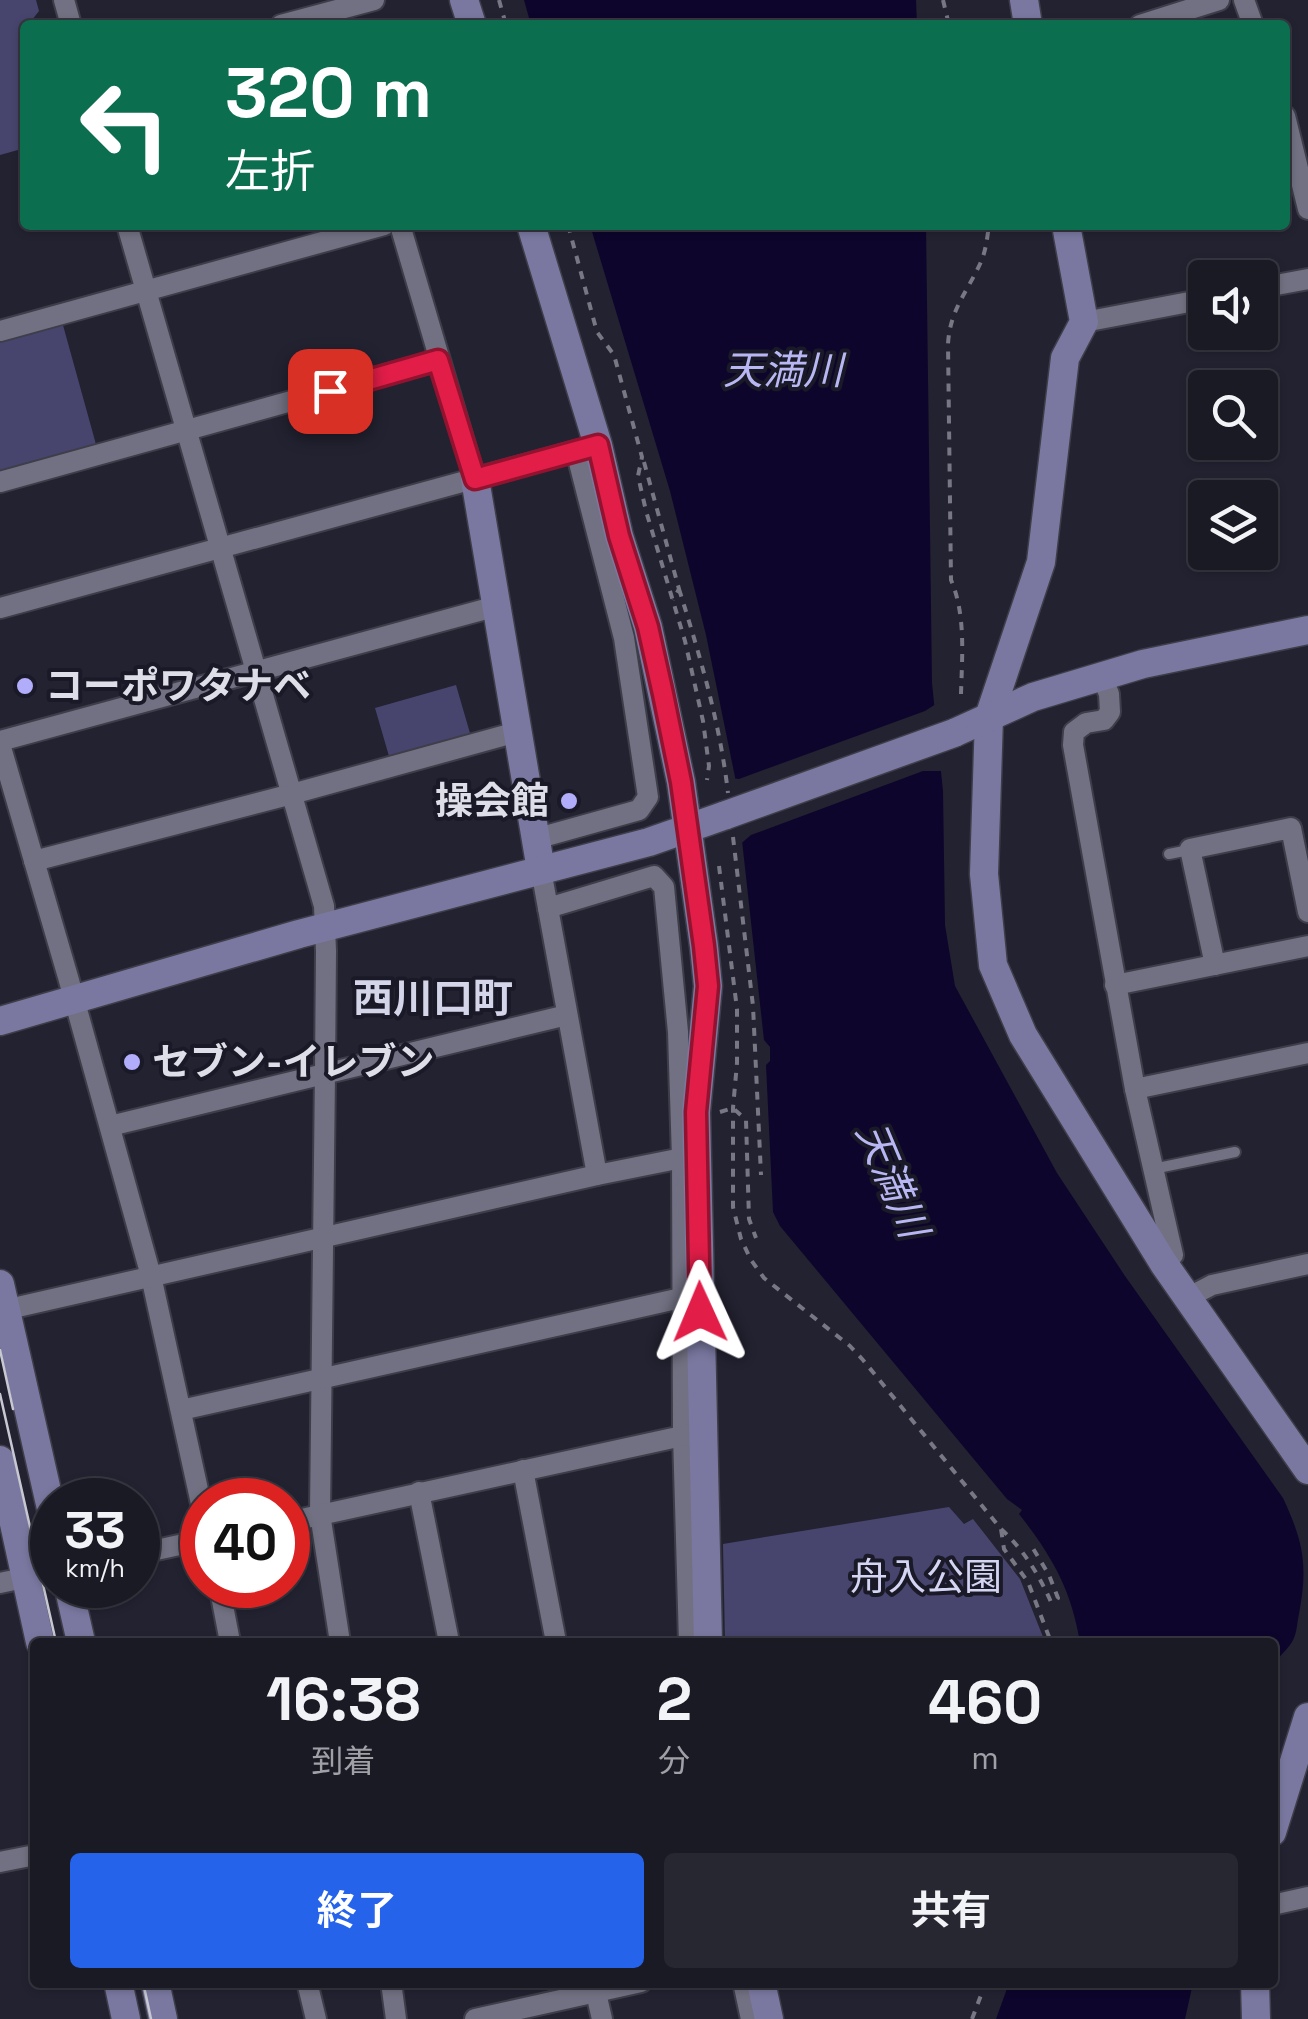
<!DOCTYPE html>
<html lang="ja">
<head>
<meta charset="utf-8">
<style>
  :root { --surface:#1a1a25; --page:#272732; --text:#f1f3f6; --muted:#9fa1a7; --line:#383842; --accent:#2563eb }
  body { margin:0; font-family:"Space Grotesk","Noto Sans JP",sans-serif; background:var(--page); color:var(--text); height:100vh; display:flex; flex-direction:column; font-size:38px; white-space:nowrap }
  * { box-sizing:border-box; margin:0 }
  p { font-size:32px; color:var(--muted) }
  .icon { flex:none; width:55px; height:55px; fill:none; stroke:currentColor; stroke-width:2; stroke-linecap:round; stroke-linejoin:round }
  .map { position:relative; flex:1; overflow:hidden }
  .drawer { position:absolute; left:30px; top:1638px; width:1248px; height:350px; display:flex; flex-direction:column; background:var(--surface); border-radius:10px; box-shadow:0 2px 8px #0004,0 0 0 2px var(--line) }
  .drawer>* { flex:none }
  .guide { position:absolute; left:20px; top:20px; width:1270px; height:210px; border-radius:10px; box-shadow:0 2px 8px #0004,0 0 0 2px var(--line); background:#0b6e4f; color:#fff; overflow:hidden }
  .controls { position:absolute; left:1188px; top:260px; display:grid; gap:20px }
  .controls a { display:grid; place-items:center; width:90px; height:90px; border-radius:10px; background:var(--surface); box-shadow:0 2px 8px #0004,0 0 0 2px var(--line); font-size:50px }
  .speed { position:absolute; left:30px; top:1478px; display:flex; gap:20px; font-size:50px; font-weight:700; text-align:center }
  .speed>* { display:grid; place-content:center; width:130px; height:130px; border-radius:50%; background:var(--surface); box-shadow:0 2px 8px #0004,0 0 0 2px var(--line); line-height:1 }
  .speed small { font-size:25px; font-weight:400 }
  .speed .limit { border:15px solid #d22; background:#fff; color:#111 }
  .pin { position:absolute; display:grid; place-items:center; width:85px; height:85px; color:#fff; margin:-42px; border-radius:20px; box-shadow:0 5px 15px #0006 }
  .me { position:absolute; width:110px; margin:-55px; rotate:359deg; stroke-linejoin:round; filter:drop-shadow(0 0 8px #0008) }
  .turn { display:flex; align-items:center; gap:35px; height:210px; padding:0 40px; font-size:45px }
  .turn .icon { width:130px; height:130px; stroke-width:2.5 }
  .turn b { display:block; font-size:70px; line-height:85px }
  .eta { display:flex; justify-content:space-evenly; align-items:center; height:170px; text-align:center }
  .eta b { font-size:60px; font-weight:700; line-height:70px }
  .button { display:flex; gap:20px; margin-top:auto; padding:20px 40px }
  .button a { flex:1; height:115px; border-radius:10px; background:var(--accent); color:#fff; font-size:40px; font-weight:700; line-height:115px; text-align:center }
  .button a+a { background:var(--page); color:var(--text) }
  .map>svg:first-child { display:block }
  .green { fill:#47456d }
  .water { fill:#0e052c }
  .pier { fill:#232231 }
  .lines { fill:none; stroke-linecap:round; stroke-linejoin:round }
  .lane-casing { stroke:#3e3e4a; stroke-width:14 }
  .street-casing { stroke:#3e3e4a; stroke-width:24 }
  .secondary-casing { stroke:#3e3e4a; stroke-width:31 }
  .path { stroke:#787784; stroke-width:4; stroke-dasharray:8 8; stroke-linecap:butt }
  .lane { stroke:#727183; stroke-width:10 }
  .street { stroke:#727183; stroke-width:20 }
  .secondary { stroke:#7a78a0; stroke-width:28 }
  .tram { stroke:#c8c8d3; stroke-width:2.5 }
  .secondary-bridge-casing { stroke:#3e3e4a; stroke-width:31; stroke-linecap:butt }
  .secondary-bridge { stroke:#7a78a0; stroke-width:28 }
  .route-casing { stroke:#92132f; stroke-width:25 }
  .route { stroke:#e11d48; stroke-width:18 }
  .poi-dot { fill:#b1adfa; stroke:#1a1927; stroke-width:4 }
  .labels { text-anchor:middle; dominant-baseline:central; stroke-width:8; stroke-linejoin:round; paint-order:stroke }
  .poi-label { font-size:38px; font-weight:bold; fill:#dedee8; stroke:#1a1927; text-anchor:start }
  .park-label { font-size:38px; fill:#d4d4f3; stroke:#1a1927 }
  .water-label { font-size:40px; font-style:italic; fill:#b9b7f3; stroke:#1a1927 }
  .neighbourhood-label { font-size:40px; font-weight:bold; fill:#d5d5e9; stroke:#1a1927 }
</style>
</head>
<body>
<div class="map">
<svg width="1308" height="2019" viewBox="0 0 1308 2019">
  <rect width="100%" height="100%" fill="#232231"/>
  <!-- green -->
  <g class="green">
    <polygon points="0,0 36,0 39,11 28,25 25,25 25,148 0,155"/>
    <polygon points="61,318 97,448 0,475 0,336"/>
    <polygon points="456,685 472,740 391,763 375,708"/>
    <polygon points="949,1507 964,1524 973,1519 1020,1579 1045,1642 725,1642 723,1544"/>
  </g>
  <!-- water -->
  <g class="water">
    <polygon points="524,0 916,0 917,25 531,25"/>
    <path d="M590 225H926L932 683 943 791 945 925 955 986 1057 1173 1125 1276 1283 1498C1305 1545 1308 1568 1298 1619 1297 1626 1296 1636 1292 1642 1287 1650 1279 1656 1273 1666L1272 1642H1080C1071 1589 1052 1556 1019 1514L1022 1510 1007 1499 780 1226 773 1212 766 1065 770 1061V1047L764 1040 735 777 706 635 670 491Z"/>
    <polygon points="1009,1983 1009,1982 1193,1983 1185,2019 996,2019"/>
  </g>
  <!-- pier -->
  <polygon class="pier" points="939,702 946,771 923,771 751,835 737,847 730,778 739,779 925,711"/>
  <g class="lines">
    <defs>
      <g id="lane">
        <polyline points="1169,854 1189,850"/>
        <polyline points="1153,1169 1235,1152"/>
      </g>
      <g id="street">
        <polyline points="64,0 71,25"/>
        <polyline points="1244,0 1253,25"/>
        <polyline points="281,25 374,0"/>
        <polyline points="1140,25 1219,0"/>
        <polyline points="1285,116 1308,209"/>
        <polyline points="127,225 324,906 326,951 325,1072 320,1514 340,1642"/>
        <polyline points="400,225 475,479"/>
        <polyline points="1260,288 1308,279"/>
        <polyline points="1084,322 1205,299"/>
        <polyline points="0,331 384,225"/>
        <polyline points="0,482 439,360"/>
        <polyline points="0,608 598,445"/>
        <polyline points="1102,677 1109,694 1110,712 1104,720 1086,723 1074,732 1073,745 1135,1089 1173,1255 1164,1264"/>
        <polyline points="0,741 497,606"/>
        <polyline points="0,744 68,977 151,1276 202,1508"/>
        <polyline points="535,839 639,810 648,797 624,638 576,451"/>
        <polyline points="34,861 292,794 517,732"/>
        <polyline points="541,870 597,1175"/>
        <polyline points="548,908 654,876 664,887 678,1032 682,1158 683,1435 689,1642"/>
        <polyline points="1215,965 1190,849 1291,828 1308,912"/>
        <polyline points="1115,985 1308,946"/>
        <polyline points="1135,1089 1308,1053"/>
        <polyline points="110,1126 567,1015"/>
        <polyline points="1189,1297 1212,1285 1308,1264"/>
        <polyline points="0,1311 597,1175 682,1158"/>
        <polyline points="181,1410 681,1298"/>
        <polyline points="523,1470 556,1642"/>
        <polyline points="419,1492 449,1642"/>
        <polyline points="288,1522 696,1433"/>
        <polyline points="138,1554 202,1540"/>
        <polyline points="0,1583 52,1572"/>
        <polyline points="219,1585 230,1642"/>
        <polyline points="0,1862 35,1855"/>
        <polyline points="1272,1905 1308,1897"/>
        <polyline points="307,1982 316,2019"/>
        <polyline points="391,1982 396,2019"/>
        <polyline points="743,1982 751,2019"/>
        <polyline points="596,1993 602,2019"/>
        <polyline points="475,2019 641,1982"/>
      </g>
      <g id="secondary">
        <polyline points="464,0 472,25"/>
        <polyline points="1024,0 1028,25"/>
        <polyline points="531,225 598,445 619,536 648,627 681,782 704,946 708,986 696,1112 708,1642"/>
        <polyline points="1066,225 1084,322 1065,358 1041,562 989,717 984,874 993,965 1023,1035 1164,1264 1308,1470"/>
        <polyline points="475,479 541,870"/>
        <polyline points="954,733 1033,697 1143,664 1308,630"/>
        <polyline points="0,1021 299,934 649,842 726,815"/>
        <polyline points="0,1284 52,1513"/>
        <polyline points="0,1460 40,1642"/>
        <polyline points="68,1585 81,1642"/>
        <polyline points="1272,1832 1308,1717"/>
        <polyline points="118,1982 126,2019"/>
        <polyline points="155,1982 163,2019"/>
        <polyline points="761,1982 769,2019"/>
        <polyline points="1255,1982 1256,2019"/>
      </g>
    </defs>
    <!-- lane casing -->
    <use href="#lane" class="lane-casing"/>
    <!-- street casing -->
    <use href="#street" class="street-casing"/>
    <!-- secondary casing -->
    <use href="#secondary" class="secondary-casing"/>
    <!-- path -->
    <g class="path">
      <polyline points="499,0 506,25"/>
      <polyline points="943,0 949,25"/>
      <polyline points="568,225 597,332 614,355 642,457 638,476 646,511 685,641 703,721 709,766 707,780"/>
      <polyline points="644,462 679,589 673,600"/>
      <path d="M679 589C700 656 720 723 728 793"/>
      <path d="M961 694C962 656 966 615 951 580L948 344C950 310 966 294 980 264 986 251 987 239 989 225"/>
      <polyline points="733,837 753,1006 761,1175"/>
      <polyline points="719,866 737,1009 737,1063 733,1108 733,1207 741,1239 751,1260 764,1278 850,1346 863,1360 1001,1529 1004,1549 1028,1582 1051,1642"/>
      <polyline points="720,1112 733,1108 746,1120 749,1219 756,1238"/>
      <path d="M1001 1529C1024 1550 1039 1575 1051 1602L1058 1598 1049 1575 1031 1545"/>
      <polyline points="972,2019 986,1982"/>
    </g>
    <!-- lane -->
    <use href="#lane" class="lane"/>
    <!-- street -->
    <use href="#street" class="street"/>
    <!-- secondary -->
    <use href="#secondary" class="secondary"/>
    <!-- tram -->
    <g class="tram">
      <polyline points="0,1350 13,1409"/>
      <polyline points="0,1394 56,1642"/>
      <polyline points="143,1982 151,2019"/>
    </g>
    <defs>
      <polyline id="secondary-bridge" points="726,815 954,733"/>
    </defs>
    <!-- secondary-bridge casing -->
    <use href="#secondary-bridge" class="secondary-bridge-casing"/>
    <!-- secondary-bridge -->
    <use href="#secondary-bridge" class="secondary-bridge"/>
  </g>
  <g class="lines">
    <defs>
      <polyline id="route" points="330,391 438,360 475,479 598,445 619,536 648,627 663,694 681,782 704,946 708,986 696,1112 700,1312"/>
    </defs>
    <!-- route casing -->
    <use href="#route" class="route-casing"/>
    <!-- route -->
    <use href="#route" class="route"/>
  </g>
  <!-- markers -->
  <g class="poi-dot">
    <circle cx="25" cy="686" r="10"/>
    <circle cx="569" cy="801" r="10"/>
    <circle cx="132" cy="1062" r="10"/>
  </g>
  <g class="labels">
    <!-- poi labels -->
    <g class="poi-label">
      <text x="45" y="686">コーポワタナベ</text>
      <text x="549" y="801" text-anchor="end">操会館</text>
      <text x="152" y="1062">セブン-イレブン</text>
    </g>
    <!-- park labels -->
    <g class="park-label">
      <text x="926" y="1577">舟入公園</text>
    </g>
    <!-- water labels -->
    <g class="water-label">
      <text x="783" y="370">天満川</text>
      <text transform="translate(892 1180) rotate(67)">天満川</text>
    </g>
    <!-- neighbourhood labels -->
    <g class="neighbourhood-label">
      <text x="433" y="998">西川口町</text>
    </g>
  </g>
</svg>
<div class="controls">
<a><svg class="icon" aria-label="sound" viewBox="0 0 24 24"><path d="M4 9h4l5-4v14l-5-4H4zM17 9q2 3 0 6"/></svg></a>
<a><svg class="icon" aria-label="search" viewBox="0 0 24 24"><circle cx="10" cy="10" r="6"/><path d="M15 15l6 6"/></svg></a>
<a><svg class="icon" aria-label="layers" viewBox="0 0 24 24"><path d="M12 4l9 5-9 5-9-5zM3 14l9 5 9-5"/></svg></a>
</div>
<div class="speed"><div>33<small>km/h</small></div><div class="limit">40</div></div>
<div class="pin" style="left:330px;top:391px;background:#d93025"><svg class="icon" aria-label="arrive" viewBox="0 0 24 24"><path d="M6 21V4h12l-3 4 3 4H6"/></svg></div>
<svg class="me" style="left:700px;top:1312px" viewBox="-20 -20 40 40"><path d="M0-17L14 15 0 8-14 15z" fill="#e11d48" stroke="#fff" stroke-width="4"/></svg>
<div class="guide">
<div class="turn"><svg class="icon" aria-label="left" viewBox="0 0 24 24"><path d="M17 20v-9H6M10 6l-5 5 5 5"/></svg><div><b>320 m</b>左折</div></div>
</div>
<section class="drawer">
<div class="eta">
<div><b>16:38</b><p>到着</p></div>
<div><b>2</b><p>分</p></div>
<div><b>460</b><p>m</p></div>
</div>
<div class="button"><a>終了</a><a>共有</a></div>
</section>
</div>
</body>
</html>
